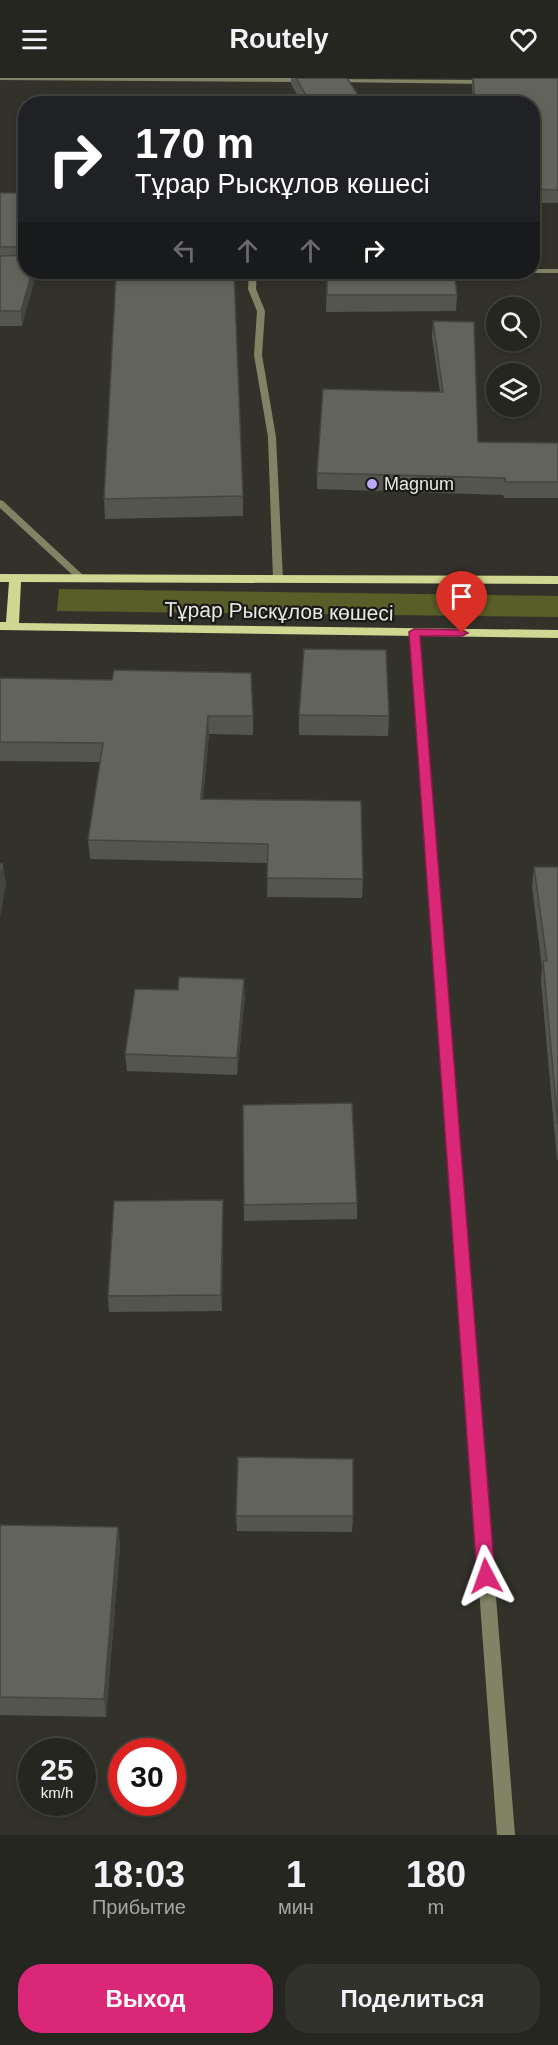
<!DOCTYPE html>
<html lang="ru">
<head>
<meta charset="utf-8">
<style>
  :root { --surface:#262620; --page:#32322d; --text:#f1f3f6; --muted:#a4a5a5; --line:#42433e; --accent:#db2777 }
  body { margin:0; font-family:Helvetica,sans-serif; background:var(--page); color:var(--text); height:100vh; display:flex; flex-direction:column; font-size:22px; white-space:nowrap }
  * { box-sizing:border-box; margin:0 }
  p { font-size:20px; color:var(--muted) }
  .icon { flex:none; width:33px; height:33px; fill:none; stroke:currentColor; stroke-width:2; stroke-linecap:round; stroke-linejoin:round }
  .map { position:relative; height:1757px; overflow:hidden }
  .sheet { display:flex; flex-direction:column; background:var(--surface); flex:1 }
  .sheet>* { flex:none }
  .top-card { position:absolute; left:18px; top:18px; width:522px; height:183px; border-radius:24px; box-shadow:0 3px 9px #0003,0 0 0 2px var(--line); background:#202124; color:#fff; overflow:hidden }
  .fabs { position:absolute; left:486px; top:219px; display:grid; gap:12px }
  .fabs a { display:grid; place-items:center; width:54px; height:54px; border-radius:50%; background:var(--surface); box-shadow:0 3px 9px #0003,0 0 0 2px var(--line); font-size:30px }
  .speed { position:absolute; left:18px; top:1660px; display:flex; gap:12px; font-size:30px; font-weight:700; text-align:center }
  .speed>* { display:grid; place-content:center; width:78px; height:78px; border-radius:50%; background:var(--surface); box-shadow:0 3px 9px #0003,0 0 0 2px var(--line); line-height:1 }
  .speed small { font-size:15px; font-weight:400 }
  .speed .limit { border:9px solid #d22; background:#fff; color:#111 }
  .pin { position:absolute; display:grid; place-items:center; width:51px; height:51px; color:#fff; margin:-62px -26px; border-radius:50% 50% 50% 0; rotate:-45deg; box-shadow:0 0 6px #0007 }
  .pin .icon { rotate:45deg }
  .me { position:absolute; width:66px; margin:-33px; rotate:356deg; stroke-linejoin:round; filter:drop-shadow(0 0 4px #0008) }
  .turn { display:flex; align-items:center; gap:21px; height:126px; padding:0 18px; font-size:27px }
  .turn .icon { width:78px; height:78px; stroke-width:2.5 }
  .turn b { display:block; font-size:42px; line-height:51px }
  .lanes { display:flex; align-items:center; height:57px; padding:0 18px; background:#0003; justify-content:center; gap:30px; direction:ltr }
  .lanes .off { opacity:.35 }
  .eta { display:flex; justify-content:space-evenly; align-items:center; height:102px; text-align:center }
  .eta b { font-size:36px; font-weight:700; line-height:42px }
  .primary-button { display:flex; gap:12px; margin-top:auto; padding:12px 18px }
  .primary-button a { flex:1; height:69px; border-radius:24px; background:var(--accent); color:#fff; font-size:24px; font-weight:700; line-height:69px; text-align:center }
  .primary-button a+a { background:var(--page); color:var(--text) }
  header { display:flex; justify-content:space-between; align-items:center; height:78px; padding:0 18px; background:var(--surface); font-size:27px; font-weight:700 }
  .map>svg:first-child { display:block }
  .green { fill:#595d27 }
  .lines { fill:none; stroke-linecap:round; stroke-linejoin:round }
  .service { fill:#818464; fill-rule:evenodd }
  .minor { fill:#818464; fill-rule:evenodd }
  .primary { fill:#d0d792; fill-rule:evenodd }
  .wall { fill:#54554d }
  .shaded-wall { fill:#45453f }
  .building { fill:#62635a; stroke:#45453f; stroke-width:1.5 }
  .route { fill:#db2777; stroke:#8e194d; stroke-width:1.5 }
  .poi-dot { fill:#baaaf7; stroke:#191a16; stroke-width:2 }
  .labels { text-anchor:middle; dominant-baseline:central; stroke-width:4.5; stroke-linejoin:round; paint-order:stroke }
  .far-poi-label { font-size:18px; fill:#e8e9e3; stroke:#191a16; text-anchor:start }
  .street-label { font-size:21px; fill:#e8e9e3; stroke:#191a16 }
</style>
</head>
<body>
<header><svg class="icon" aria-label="menu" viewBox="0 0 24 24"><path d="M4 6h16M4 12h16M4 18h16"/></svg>Routely<svg class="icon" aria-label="heart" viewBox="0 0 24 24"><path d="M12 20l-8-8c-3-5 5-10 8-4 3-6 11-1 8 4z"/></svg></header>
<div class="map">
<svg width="558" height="1757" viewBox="0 0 558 1757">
  <rect width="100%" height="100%" fill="#32322a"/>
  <!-- green -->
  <polygon class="green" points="59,511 558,518 558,539 57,533"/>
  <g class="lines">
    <!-- service -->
    <g class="service">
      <polygon points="249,194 257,194 256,211 265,233 262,277 276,359 283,501 278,504 273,501 268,359 254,277 257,233 248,211"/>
      <polygon points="0,422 3,423 84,498 84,502 78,502 0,430"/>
    </g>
    <!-- minor -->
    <g class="minor">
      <polygon points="0,0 304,0 308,2 305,4 0,2"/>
      <polygon points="334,1 488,2 491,4 488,6 332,4 332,2"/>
      <polygon points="532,191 558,191 558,195 529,195 532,194"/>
      <polygon points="414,551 419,554 515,1757 497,1757 409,554"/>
    </g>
    <!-- primary -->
    <polygon class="primary" points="0,496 558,498 558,506 21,504 19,545 558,552 558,560 0,552 0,544 6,544 9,504 0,504"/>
  </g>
  <!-- wall -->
  <g class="wall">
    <polygon points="291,0 347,0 364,26 302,26 291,6"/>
    <polygon points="472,0 558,0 558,125 532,125 532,26 473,26 472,8"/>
    <polygon points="0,115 26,115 26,194 22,248 0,248"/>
    <polygon points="141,194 203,194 243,418 243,438 105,441 104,421"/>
    <polygon points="327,194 457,217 456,233 326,234"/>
    <polygon points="433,243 478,364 558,365 558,420 504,420 503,417 317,411 317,395 440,314 432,259"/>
    <polygon points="0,600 253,638 253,657 209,656 203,721 363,801 362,820 267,819 268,785 90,781 88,762 100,684 0,683"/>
    <polygon points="299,637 389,638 388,658 299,657"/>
    <polygon points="534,789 558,789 558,1082 557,1082 541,903 542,890 532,808"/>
    <polygon points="178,912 245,918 237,997 127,993 125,976"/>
    <polygon points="243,1027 357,1125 357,1141 244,1143"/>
    <polygon points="223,1122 222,1233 109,1234 108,1218"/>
    <polygon points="236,1438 353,1438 352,1454 237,1453"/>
    <polygon points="0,1447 118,1449 120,1468 106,1639 0,1637"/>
  </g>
  <!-- shaded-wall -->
  <g class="shaded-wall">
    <polygon points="32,194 37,194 22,248 21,233"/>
    <polygon points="208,638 209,656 201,740 201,721"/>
    <polygon points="3,786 6,805 0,840 0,805"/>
    <polygon points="244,901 245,918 237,997 237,980"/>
    <polygon points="223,1122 223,1138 222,1233 221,1217"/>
    <polygon points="118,1449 120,1468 106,1639 104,1621"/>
  </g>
  <!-- building -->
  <g class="building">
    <polygon points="296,0 347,0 364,26 311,26"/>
    <polygon points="473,0 558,0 558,112 532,111 532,26 475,26"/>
    <polygon points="0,115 26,115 26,174 25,169 0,169"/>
    <polygon points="26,177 26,194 32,194 21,233 0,233 0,178"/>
    <polygon points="141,194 200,194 199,195 234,194 243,418 104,421 116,197 140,196"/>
    <polygon points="327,194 454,194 457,217 327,217"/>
    <polygon points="433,243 474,244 478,364 558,365 558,404 505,404 505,400 317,395 323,311 443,314"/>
    <polygon points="304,571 386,572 389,638 299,637"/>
    <polygon points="114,592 251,595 253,638 208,638 201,721 361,723 363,801 267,800 268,766 88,762 103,665 0,664 0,600 112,602"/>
    <polygon points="0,786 3,786 0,805"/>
    <polygon points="534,789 558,789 558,1046 543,883 547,883"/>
    <polygon points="179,899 244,901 237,980 125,976 135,911 178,912"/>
    <polygon points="352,1025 357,1125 244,1127 243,1027"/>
    <polygon points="223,1122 221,1217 108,1218 114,1123"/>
    <polygon points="238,1379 353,1381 353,1438 236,1438"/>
    <polygon points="0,1447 118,1449 104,1621 0,1619"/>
  </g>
  <!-- route -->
  <polygon class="route" points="414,551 462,552 468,555 462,558 420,558 495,1498 492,1503 486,1506 480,1503 477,1498 409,554"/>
  <!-- markers -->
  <circle class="poi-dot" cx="372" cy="406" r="6"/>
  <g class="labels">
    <!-- far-poi labels -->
    <g class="far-poi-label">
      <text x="384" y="406">Magnum</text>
    </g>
    <!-- street labels -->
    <g class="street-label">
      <text transform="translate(279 533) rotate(1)">Тұрар Рыскұлов көшесі</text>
    </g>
  </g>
</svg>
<div class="fabs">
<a><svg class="icon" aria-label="search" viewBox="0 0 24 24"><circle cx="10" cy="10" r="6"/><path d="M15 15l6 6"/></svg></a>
<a><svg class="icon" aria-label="layers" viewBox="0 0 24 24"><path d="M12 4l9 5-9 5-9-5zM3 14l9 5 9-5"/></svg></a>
</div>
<div class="speed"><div>25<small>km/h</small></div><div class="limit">30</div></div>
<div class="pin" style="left:462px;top:555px;background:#d93025"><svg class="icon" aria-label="arrive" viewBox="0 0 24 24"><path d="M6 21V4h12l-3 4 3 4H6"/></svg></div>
<svg class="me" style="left:486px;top:1498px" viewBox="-20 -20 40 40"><path d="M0-17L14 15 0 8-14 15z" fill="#db2777" stroke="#fff" stroke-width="4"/></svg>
<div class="top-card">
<div class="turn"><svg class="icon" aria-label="right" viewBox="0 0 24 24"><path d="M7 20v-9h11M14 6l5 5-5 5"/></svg><div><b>170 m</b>Тұрар Рыскұлов көшесі</div></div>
<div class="lanes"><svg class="icon off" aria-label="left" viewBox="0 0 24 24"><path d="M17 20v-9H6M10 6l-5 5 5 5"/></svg><svg class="icon off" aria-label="ahead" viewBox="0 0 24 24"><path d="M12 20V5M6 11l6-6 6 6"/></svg><svg class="icon off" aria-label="ahead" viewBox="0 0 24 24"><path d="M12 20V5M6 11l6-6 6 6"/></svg><svg class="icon" aria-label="right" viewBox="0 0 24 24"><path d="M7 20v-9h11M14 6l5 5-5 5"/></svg></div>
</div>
</div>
<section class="sheet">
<div class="eta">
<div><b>18:03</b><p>Прибытие</p></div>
<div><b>1</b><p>мин</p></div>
<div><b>180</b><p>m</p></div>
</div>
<div class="primary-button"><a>Выход</a><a>Поделиться</a></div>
</section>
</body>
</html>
